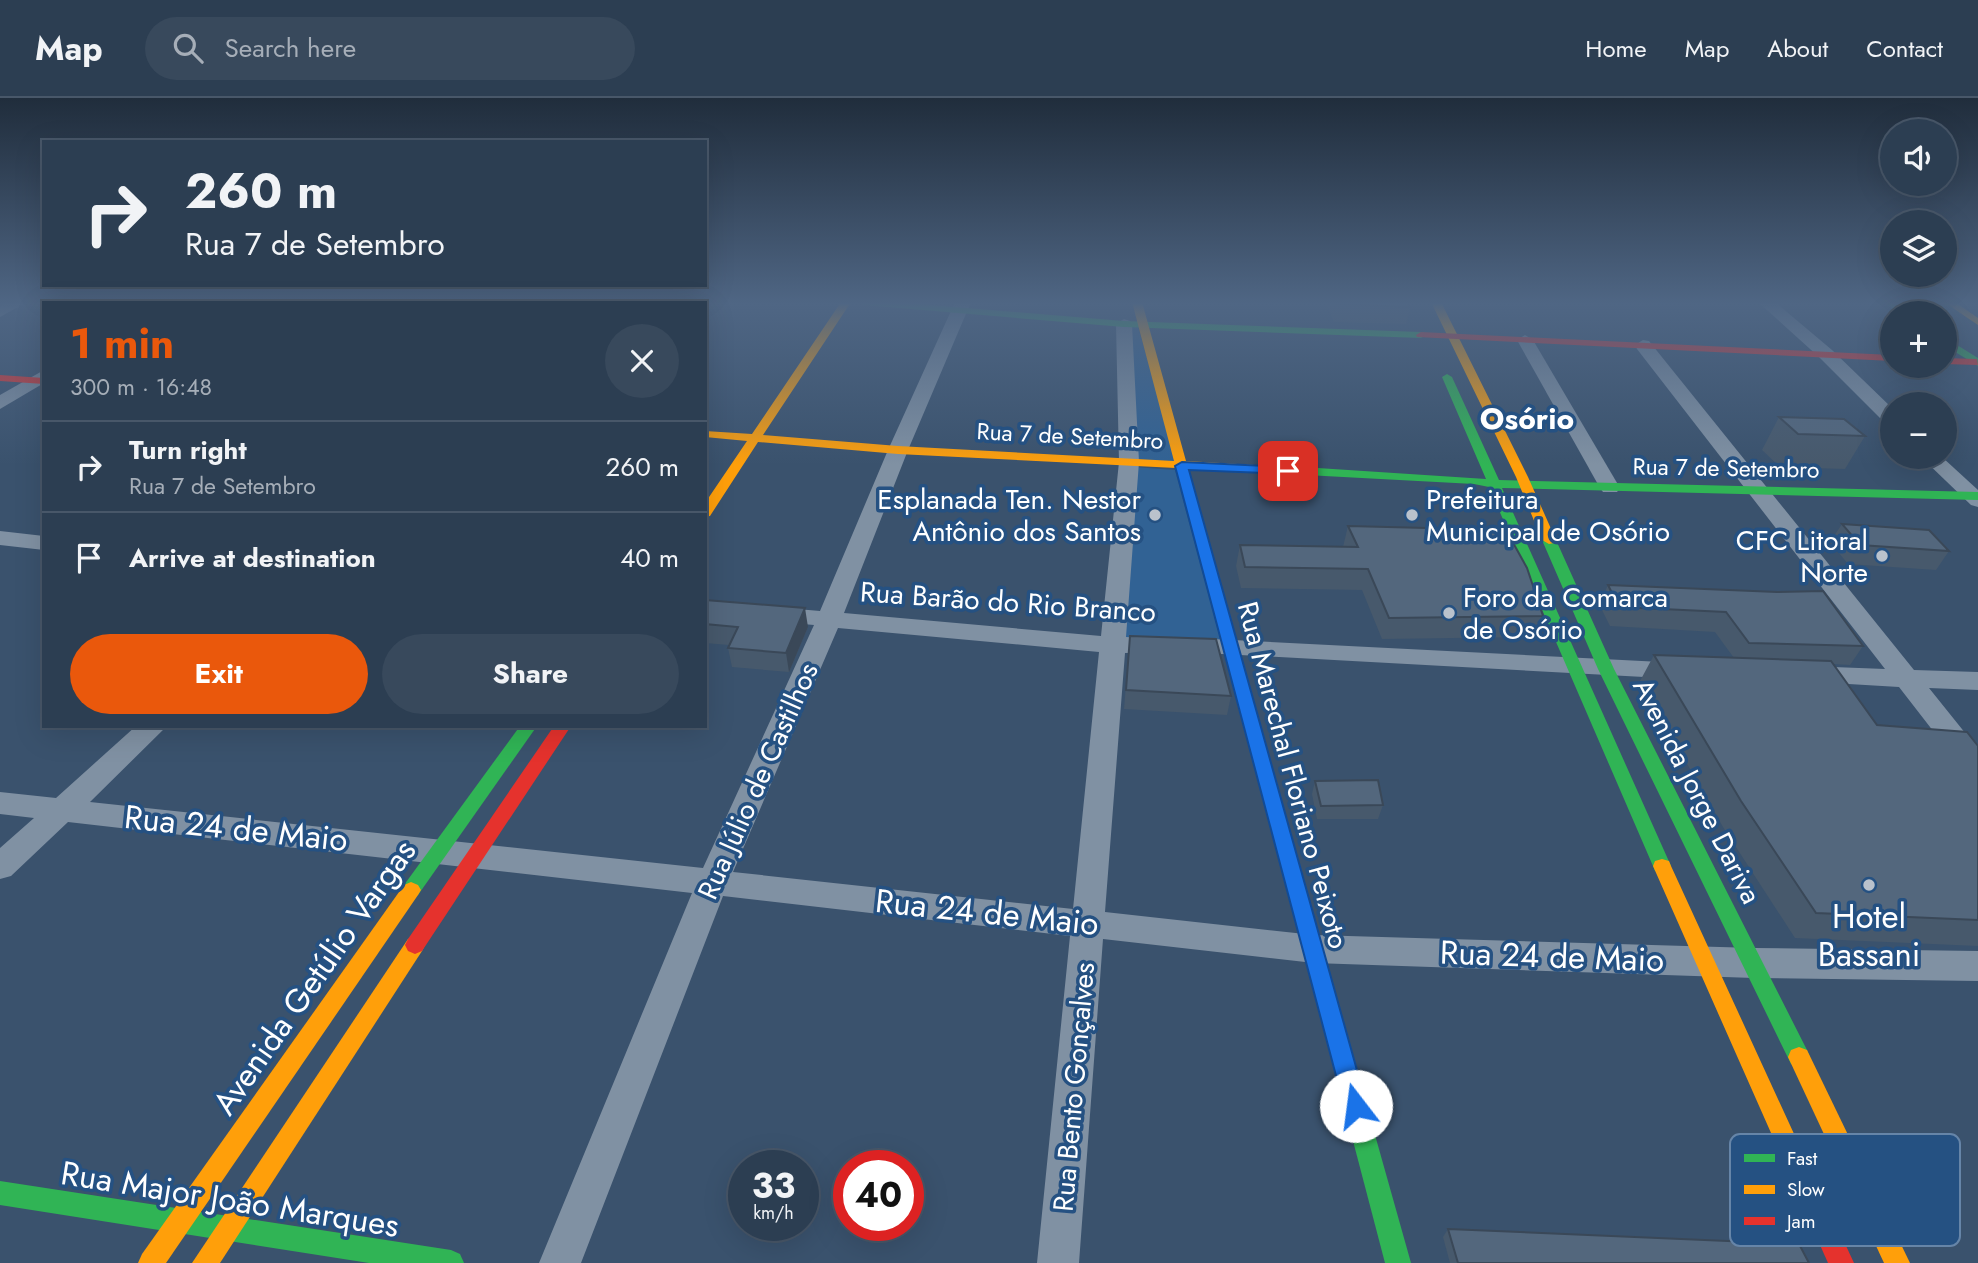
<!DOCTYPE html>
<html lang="en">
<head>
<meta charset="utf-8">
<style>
  :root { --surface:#2c3e52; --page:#38495c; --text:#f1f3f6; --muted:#a6aeb8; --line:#485769; --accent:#ea580c }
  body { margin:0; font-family:Jost,sans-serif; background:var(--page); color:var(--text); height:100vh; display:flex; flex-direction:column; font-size:26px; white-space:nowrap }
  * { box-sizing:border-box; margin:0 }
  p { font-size:23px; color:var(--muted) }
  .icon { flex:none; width:38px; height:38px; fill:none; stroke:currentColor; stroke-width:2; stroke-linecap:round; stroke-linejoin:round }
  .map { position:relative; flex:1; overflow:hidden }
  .drawer { position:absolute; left:42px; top:203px; width:665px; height:427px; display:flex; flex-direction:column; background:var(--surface); border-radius:0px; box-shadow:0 7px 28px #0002,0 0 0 2px var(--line) }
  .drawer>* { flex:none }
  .guide { position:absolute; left:42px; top:42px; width:665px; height:147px; border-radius:0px; box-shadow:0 7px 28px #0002,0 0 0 2px var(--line); background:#2c3e52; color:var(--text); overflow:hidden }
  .controls { position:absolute; left:1880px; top:21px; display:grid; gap:14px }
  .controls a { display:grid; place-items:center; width:77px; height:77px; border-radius:50%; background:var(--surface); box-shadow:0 7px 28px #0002,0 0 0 2px var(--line); font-size:35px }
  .speed { position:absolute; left:728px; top:1052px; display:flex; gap:14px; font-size:35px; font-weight:700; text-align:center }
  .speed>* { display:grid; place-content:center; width:91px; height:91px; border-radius:50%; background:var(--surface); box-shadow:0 7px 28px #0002,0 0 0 2px var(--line); line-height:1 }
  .speed small { font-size:18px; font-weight:400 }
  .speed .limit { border:10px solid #d22; background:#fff; color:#111 }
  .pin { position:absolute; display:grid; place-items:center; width:60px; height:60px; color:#fff; margin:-30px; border-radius:14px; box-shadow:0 4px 10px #0006 }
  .me { position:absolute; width:77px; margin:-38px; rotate:345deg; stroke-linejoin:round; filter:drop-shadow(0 0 5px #0008) }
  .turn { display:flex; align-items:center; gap:24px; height:147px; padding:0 28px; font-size:32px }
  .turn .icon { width:91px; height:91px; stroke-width:2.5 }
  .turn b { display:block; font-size:49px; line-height:60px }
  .round { display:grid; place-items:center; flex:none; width:74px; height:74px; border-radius:37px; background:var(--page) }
  .overview { display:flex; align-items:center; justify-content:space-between; height:119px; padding:0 28px }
  h1 { font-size:42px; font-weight:700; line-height:52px; color:var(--accent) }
  .cta { display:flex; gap:14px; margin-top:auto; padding:14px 28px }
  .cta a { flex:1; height:80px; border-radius:42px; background:var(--accent); color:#fff; font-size:28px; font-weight:700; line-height:80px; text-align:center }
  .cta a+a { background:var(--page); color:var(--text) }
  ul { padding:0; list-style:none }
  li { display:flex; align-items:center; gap:21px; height:91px; padding:0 28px; border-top:2px solid var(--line) }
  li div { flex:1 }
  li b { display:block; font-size:26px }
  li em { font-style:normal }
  header { display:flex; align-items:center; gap:42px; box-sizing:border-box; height:98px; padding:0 35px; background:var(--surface); border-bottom:2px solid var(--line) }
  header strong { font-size:33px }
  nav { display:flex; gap:38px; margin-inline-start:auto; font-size:24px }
  .search { width:490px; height:63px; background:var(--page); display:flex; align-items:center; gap:18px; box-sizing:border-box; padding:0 24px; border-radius:38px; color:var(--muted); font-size:26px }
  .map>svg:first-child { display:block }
  .green { fill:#316294 }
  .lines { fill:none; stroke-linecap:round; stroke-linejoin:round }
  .street { fill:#8091a3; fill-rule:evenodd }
  .fast { fill:#30b455; fill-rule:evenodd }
  .slow { fill:#ff9f0a; fill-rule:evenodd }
  .jam { fill:#e5322d; fill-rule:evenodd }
  .wall { fill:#47596c }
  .shaded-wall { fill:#3a4858 }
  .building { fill:#53677d; stroke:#3a4858; stroke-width:2 }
  .route { fill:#1a73e8; stroke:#114b97; stroke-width:2 }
  .poi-dot { fill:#bac2cc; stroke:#255182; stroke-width:2.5 }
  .labels { text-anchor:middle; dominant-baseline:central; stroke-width:7; stroke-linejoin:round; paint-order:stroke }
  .far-street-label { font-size:23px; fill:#fff; stroke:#255182 }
  .poi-label { font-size:28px; fill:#fff; stroke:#255182; text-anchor:end }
  .street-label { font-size:28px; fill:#fff; stroke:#255182 }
  .far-district-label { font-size:30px; font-weight:bold; fill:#fff; stroke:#255182 }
  .near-street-label { font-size:33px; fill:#fff; stroke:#255182 }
  .near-poi-label { font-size:33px; fill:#fff; stroke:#255182 }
  .key { fill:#255182; stroke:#6685a8; stroke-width:2 }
  .key-label { font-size:19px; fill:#fff }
</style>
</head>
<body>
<header>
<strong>Map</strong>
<div class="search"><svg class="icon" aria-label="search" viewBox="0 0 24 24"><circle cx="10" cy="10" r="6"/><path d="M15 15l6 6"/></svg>Search here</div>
<nav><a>Home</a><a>Map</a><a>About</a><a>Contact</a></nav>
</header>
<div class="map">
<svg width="1978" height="1165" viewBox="0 0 1978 1165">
  <rect width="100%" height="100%" fill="#3a526d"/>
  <!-- green -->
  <g class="green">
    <polygon points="1128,229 1138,229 1177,364 1133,361"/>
    <polygon points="1134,369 1175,372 1221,544 1122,541"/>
  </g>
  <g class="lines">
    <!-- street -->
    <g class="street">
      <polygon points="7,204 27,204 0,219 0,208"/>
      <polygon points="153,204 174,204 175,205 154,205"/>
      <polygon points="607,204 623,204 606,205"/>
      <path d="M955 204H971L908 352 844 515 1101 538 1119 364 1116 226 1124 221 1130 223 1132 226 1139 364 1126 539 1173 542 1177 548 1173 554 1125 555 1105 814 1314 837 1754 850 1978 853V883L1754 880 1314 865 1103 841 1079 1165H1037L1070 838 723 798 581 1165H539L692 795 68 724 11 778 0 781V750L34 720 0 716V694L56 700 136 628H167L90 704 703 770 814 527 705 517V503L820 513 888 352ZM838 530 1099 554 1073 811 733 774Z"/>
      <polygon points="1758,204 1775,204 1832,252 1892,310 1892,327 1885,325 1820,260"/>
      <polygon points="1525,237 1533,242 1620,390 1617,394 1603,394 1600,390 1517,242"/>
      <polygon points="1643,242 1649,243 1914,572 1978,574 1978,592 1929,590 1978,651 1978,681 1968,678 1899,589 1798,583 1794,577 1798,571 1807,568 1885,571 1637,251 1635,247"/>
      <polygon points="44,272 44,285 0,311 0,297"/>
      <polygon points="1921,359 1942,359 1978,392 1978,409 1971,407"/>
      <polygon points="0,433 44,438 44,452 0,447"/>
      <polygon points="1213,541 1681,565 1690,567 1694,573 1690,579 1681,581 1204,555 1200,549 1204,543"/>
    </g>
    <!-- fast -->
    <g class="fast">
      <polygon points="858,204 895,204 1124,223 1421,234 1426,237 1421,240 1124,229 863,207"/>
      <polygon points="1883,204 1894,204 1910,215 1899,215"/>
      <polygon points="1944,239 1978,260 1978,268 1944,247"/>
      <polygon points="1447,276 1452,279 1499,382 1978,394 1978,402 1502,390 1671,768 1669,773 1662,775 1655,773 1653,768 1489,389 1474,386 1287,376 1281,372 1287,368 1486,381 1442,279"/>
      <polygon points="1549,438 1556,442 1614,571 1807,952 1810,959 1807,966 1799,969 1791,966 1598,571 1542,442"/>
      <polygon points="520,628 537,628 418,797 411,800 404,797 401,792 404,787"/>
      <polygon points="1285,742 1292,744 1294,749 1411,1165 1385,1165 1276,749 1278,744"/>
      <polygon points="0,1083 451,1152 460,1156 464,1165 369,1165 0,1107"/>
    </g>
    <!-- slow -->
    <g class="slow">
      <polygon points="841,204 851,204 763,337 898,348 1174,363 1132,204 1142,204 1186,363 1291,369 1291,375 1287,376 1188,371 1294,749 1292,754 1285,756 1278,754 1276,749 1176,370 898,356 758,344 710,418 705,419 705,405 747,343 705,339 705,333 752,336"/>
      <polygon points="1431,204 1441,204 1528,379 1556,442 1554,445 1549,446 1542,442 1516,379"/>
      <polygon points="1944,204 1955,204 1978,220 1978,227"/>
      <polygon points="1662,761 1669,763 1671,768 1806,1062 1810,1070 1806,1078 1798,1082 1790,1078 1653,768 1655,763"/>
      <polygon points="411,784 418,787 421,792 418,797 166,1165 138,1165 142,1156 404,787"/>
      <polygon points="415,838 422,841 425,847 422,853 220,1165 192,1165 408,841"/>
      <polygon points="1799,949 1807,952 1910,1165 1884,1165 1788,959 1791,952"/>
    </g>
    <!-- jam -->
    <g class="jam">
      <polygon points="1421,234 1892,257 1892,263 1417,239 1416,237"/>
      <polygon points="1944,260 1977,261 1978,267 1944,266"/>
      <polygon points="0,277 44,280 44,286 0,283"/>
      <polygon points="554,628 571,628 422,853 415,856 408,853 405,847 408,841"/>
      <polygon points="1798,1058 1806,1062 1854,1165 1828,1165 1786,1070 1790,1062"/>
    </g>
  </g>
  <!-- wall -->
  <g class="wall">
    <polygon points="1326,204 1408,204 1410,209 1406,226 1334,224"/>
    <polygon points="1779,319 1865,338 1845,371 1780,369 1762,352"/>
    <polygon points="1842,426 1949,453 1936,472 1848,466 1830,444"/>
    <polygon points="1348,428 1543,518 1534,539 1382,541 1362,492 1241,490 1236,468 1240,447 1343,449"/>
    <polygon points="1608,487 1863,548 1850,567 1833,566 1877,627 1978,648 1978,848 1795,840 1723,729 1640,583 1654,557 1734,560 1715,534 1610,528 1599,506"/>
    <polygon points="705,502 808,529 789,574 732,569 728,550 729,547 705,545"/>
    <polygon points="1130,538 1231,598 1227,617 1124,611"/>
    <polygon points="1315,683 1383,707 1378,721 1317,721 1312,696"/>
    <polygon points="1448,1131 1809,1165 1450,1165 1443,1139"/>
  </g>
  <!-- shaded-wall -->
  <polygon class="shaded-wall" points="805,510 808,529 789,574 786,555"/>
  <!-- building -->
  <g class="building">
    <polygon points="1337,204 1408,204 1410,209 1338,206"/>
    <polygon points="1779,319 1844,321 1865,338 1798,336"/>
    <polygon points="1842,426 1929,432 1949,453 1860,447"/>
    <polygon points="1348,428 1506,432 1527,470 1543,518 1389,520 1368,471 1245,469 1240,447 1358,449"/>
    <polygon points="1608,487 1777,494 1823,493 1863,548 1749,545 1726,514 1619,509"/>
    <polygon points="705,502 805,510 786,555 728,550 738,529 705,526"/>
    <polygon points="1130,538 1216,541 1231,598 1126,592"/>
    <polygon points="1654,557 1831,563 1877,627 1967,634 1978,648 1978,822 1816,815 1741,703"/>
    <polygon points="1378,682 1383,707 1321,708 1315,683"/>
    <polygon points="1448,1131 1799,1146 1809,1165 1458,1165"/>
  </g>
  <!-- sky -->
  <linearGradient id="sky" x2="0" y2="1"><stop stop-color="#202d3c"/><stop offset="0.56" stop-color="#4f6684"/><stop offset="1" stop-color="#4f6684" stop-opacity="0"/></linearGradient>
  <rect width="1978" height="367" fill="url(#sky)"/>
  <!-- route -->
  <polygon class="route" points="1182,364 1288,369 1294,373 1288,376 1189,372 1367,1008 1364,1016 1356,1019 1348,1016 1344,1008 1175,368"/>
  <!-- markers -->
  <g class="poi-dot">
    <circle cx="1155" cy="417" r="7"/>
    <circle cx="1412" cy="417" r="7"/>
    <circle cx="1882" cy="458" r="7"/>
    <circle cx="1449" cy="515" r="7"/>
    <circle cx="1869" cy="787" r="7"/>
  </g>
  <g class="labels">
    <!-- far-street labels -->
    <g class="far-street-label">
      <text transform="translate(1070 338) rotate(3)">Rua 7 de Setembro</text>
      <text transform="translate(1726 370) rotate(1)">Rua 7 de Setembro</text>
    </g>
    <!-- poi labels -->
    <g class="poi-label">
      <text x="1141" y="401">Esplanada Ten. Nestor<tspan x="1141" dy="32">Antônio dos Santos</tspan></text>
      <text x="1426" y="401" text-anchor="start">Prefeitura<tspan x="1426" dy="32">Municipal de Osório</tspan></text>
      <text x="1868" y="442">CFC Litoral<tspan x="1868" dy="32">Norte</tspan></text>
      <text x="1463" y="499" text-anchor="start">Foro da Comarca<tspan x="1463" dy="32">de Osório</tspan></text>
    </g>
    <!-- street labels -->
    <g class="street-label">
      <text transform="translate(1008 504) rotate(4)">Rua Barão do Rio Branco</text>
      <text transform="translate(1293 677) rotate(75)">Rua Marechal Floriano Peixoto</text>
      <text transform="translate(758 683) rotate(-66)">Rua Júlio de Castilhos</text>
      <text transform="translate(1697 693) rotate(63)">Avenida Jorge Dariva</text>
      <text transform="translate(1074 989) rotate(-85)">Rua Bento Gonçalves</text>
    </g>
    <!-- far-district labels -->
    <g class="far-district-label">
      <text x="1527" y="320">Osório</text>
    </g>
    <!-- near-street labels -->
    <g class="near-street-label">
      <text transform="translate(236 730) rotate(6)">Rua 24 de Maio</text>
      <text transform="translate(987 814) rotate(6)">Rua 24 de Maio</text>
      <text transform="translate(1552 858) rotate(2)">Rua 24 de Maio</text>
      <text transform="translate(314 879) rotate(-55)">Avenida Getúlio Vargas</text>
      <text transform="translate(230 1101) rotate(9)">Rua Major João Marques</text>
    </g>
    <!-- near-poi labels -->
    <g class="near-poi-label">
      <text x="1869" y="818">Hotel<tspan x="1869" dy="38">Bassani</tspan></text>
    </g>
  </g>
  <!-- legend -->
  <rect x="1730" y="1036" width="230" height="112" rx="10" class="key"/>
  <rect x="1744" y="1056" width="31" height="8" fill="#30b455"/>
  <rect x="1744" y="1087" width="31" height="9" fill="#ff9f0a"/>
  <rect x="1744" y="1119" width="31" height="8" fill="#e5322d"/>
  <g class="key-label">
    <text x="1787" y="1067">Fast</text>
    <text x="1787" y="1098">Slow</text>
    <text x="1787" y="1130">Jam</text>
  </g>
</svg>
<div class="controls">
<a><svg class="icon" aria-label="sound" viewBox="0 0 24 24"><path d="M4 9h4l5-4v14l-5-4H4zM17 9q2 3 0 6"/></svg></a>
<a><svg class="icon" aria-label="layers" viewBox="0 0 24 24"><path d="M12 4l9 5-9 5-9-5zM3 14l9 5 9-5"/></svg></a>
<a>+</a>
<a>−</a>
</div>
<div class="speed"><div>33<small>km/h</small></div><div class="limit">40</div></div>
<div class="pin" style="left:1288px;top:373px;background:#d93025"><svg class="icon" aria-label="arrive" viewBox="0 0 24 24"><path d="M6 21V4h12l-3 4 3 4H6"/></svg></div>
<svg class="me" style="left:1356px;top:1008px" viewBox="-20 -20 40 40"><circle r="19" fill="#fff"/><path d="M0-13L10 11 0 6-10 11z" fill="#1a73e8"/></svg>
<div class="guide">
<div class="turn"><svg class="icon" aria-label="right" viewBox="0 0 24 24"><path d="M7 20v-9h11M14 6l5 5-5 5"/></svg><div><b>260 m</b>Rua 7 de Setembro</div></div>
</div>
<section class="drawer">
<div class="overview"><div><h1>1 min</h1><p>300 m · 16:48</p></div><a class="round"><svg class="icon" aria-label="close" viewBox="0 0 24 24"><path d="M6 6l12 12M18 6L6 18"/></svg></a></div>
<ul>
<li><svg class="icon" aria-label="right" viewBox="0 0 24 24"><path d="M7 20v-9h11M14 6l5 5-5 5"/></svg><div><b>Turn right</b><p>Rua 7 de Setembro</p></div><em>260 m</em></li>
<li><svg class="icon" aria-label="arrive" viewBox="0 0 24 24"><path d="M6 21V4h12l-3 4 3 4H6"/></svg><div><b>Arrive at destination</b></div><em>40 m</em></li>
</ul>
<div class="cta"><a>Exit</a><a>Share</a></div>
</section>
</div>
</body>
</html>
